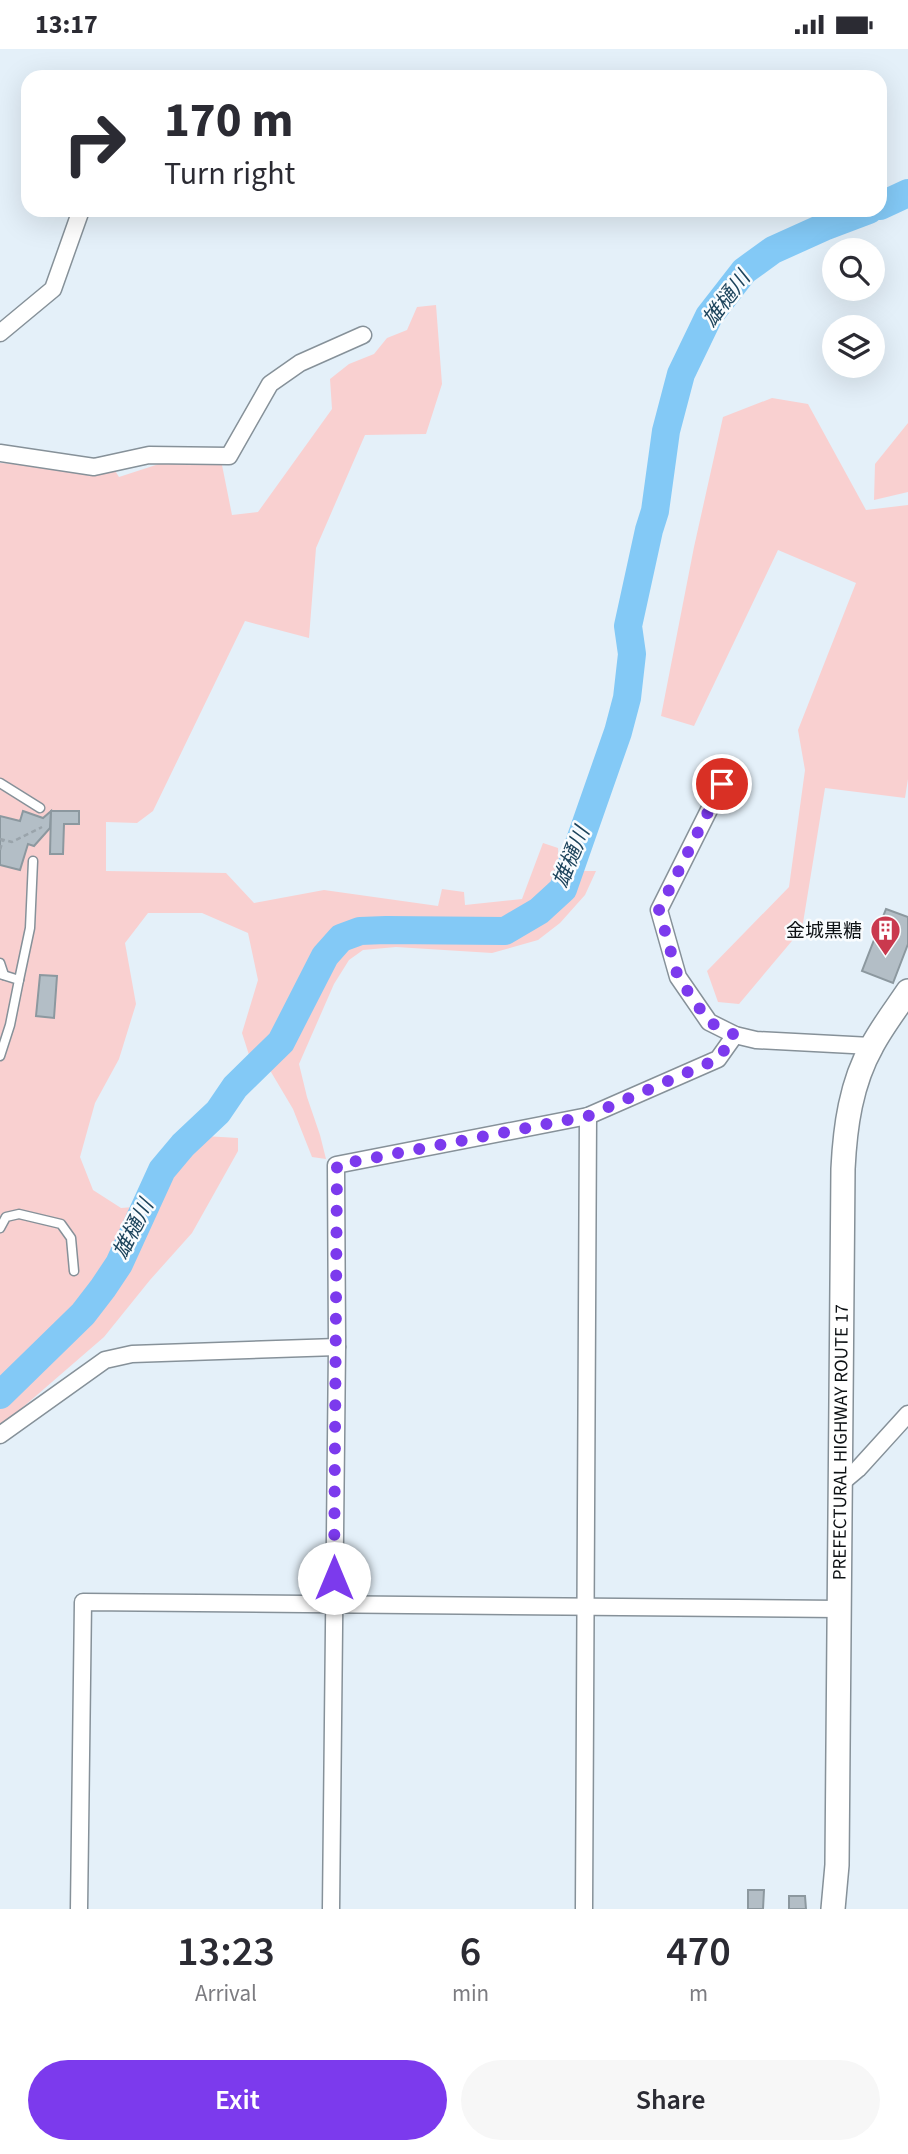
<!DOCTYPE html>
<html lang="en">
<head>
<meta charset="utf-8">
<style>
  :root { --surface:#fff; --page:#f7f7f7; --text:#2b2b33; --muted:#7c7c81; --accent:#7c3aed }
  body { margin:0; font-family:"Source Sans 3","Noto Sans JP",sans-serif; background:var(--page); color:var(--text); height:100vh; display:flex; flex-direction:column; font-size:26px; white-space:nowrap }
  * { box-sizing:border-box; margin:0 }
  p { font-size:23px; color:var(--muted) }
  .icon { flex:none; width:38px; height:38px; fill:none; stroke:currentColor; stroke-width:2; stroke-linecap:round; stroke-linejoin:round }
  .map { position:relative; height:1860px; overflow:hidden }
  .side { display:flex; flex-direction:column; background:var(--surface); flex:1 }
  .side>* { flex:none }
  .guide { position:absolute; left:21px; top:21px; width:866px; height:147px; border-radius:21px; box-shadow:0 7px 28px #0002; background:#fff; color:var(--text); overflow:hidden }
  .controls { position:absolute; left:822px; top:189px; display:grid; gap:14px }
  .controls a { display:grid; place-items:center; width:63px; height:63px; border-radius:50%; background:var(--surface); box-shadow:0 7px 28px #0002; font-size:35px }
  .pin { position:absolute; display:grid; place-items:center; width:60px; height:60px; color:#fff; margin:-30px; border:4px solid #fff; border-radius:50%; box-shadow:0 2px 7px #0007 }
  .me { position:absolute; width:77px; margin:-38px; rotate:0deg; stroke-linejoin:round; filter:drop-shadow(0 0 5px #0008) }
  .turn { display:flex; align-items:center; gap:24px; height:147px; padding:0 28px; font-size:32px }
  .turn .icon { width:91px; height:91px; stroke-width:2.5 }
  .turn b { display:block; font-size:49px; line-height:60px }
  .eta { display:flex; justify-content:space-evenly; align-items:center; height:119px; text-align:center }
  .eta b { font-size:42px; font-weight:600; line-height:49px }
  .cta { display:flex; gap:14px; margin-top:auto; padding:14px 28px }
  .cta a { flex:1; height:80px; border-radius:42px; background:var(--accent); color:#fff; font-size:28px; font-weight:600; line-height:80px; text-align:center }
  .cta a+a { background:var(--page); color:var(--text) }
  .status { display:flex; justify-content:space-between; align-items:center; height:49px; padding:0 35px; background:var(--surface); direction:ltr }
  .status svg { height:19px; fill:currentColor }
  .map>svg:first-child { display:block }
  .green { fill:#f9d0d0 }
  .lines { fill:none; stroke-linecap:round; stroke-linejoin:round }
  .river { stroke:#83c9f6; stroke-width:28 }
  .building { fill:#b3bec6; stroke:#8c989f; stroke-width:2 }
  .service-casing { stroke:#869199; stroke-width:11 }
  .minor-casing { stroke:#869199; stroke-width:19 }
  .secondary-casing { stroke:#869199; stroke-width:26 }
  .path { stroke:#9aa4ab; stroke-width:2.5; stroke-dasharray:5 3.5; stroke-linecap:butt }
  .service { stroke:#fff; stroke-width:8 }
  .minor { stroke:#fff; stroke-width:16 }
  .secondary { stroke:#fff; stroke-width:23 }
  .route { stroke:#7c3aed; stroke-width:12; stroke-dasharray:0 21.6 }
  .labels { text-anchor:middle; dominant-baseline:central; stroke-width:5; stroke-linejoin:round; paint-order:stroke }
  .poi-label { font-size:19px; fill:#0d1114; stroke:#f9fcfe; text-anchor:end }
  .street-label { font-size:19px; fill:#0d1114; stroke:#f9fcfe }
  .water-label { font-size:21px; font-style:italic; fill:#1d445c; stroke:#f9fcfe }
</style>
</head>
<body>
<div class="status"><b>13:17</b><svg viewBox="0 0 49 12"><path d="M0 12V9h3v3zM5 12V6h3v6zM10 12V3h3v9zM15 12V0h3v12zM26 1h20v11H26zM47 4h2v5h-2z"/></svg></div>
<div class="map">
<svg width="908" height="1860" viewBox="0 0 908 1860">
  <rect width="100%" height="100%" fill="#e4f0f9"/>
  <!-- green -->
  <g class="green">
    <polygon points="436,256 442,335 426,385 365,386 316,499 309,589 245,572 153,762 137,774 106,773 106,822 226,824 254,854 324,841 438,857 442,840 464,843 465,856 522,850 543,794 558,799 559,824 536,870 555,865 582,822 596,822 585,846 560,874 538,891 492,904 396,898 363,901 349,911 334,935 299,1015 307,1048 320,1086 326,1110 312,1108 293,1060 271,1023 250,1009 242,984 258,931 248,884 202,864 148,864 125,894 136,955 119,1010 95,1054 80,1108 93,1141 121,1159 134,1158 148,1119 204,1087 238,1089 238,1102 192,1184 150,1231 104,1288 0,1378 0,414 114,420 119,428 162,414 222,416 232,466 258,463 332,360 330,330 349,315 374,305 387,289 407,281 417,258"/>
    <polygon points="772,349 808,355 866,461 908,456 908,730 905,749 825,739 802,880 739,955 718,953 707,922 789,838 805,721 798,681 856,534 778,501 694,677 661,667 694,498 723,368"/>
    <polygon points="908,374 908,443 874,451 875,415"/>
  </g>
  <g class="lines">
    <!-- river -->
    <g class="river">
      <polyline points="880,157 908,144"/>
      <polyline points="0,1346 83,1265 103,1239 119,1215 162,1121 183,1096 218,1063 235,1038 281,993 325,907 341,889 360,882 386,881 505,882 539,862 563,840 618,683 627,649 632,605 628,577 649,481 655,462 666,382 681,325 709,267 744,222 773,201 824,178 869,161"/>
    </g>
  </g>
  <!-- building -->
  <g class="building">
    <polygon points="23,762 43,769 51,762 50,779 34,797 28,795 20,821 0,816 0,767 20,772"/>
    <polygon points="51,762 79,762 79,775 64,775 63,805 50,805"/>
    <polygon points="886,860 908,868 908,895 893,934 862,922"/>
    <polygon points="40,926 57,927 54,969 36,967"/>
    <polygon points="748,1841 764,1841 763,1860 748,1860"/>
    <polygon points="789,1847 805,1847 806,1860 789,1860"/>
  </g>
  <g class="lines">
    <defs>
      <g id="service">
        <polyline points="0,734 40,759"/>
        <polyline points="0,914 4,926"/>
        <polyline points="0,925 19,931 10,976 0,1007"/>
        <polyline points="19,931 30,879 33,812"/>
        <polyline points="0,1179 6,1168 19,1165 61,1175 71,1189 74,1222"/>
      </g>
      <g id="minor">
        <polyline points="0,284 53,240 81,161"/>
        <polyline points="0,404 94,418 149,406 229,407 270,335 300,314 363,286"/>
        <polyline points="722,735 659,861 678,928 709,973 735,986 756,991 871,997"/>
        <polyline points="0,1386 105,1311 132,1305 337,1298"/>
        <polyline points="839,1436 858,1420 908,1365"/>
        <polyline points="79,1860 83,1553 839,1560"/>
        <polyline points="331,1860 337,1298 336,1116 588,1067 718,1010 735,986"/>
        <polyline points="584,1860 588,1067"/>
      </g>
      <g id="secondary">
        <path id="s1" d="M833 1860 837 1816 843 1120C845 1078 851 1034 872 997 882 978 896 960 908 942"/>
      </g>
    </defs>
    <!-- service casing -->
    <use href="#service" class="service-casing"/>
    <!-- minor casing -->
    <use href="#minor" class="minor-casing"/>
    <!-- secondary casing -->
    <use href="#secondary" class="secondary-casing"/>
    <!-- path -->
    <g class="path">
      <polyline points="0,790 12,793 42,778"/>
      <polyline points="0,801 3,791"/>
    </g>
    <!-- service -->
    <use href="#service" class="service"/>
    <!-- minor -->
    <use href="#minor" class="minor"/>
    <!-- secondary -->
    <use href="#secondary" class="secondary"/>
  </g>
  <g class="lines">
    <!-- route -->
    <polyline class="route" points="334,1529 337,1116 588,1067 718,1010 735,986 709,973 678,928 659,861 722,735"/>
  </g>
  <!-- icons -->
  <defs>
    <symbol id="building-pin" viewBox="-11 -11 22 30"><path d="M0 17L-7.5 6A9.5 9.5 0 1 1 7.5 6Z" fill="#ca394e" stroke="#f9fcfe"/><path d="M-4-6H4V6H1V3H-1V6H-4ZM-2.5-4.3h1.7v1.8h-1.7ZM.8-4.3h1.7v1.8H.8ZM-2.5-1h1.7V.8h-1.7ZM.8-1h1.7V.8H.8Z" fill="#fff"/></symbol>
  </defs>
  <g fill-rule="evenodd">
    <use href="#building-pin" x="868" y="864" width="35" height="47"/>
  </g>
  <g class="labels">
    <!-- poi labels -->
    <g class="poi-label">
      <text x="862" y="882">金城黒糖</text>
    </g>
    <!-- street labels -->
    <g class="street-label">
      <text stroke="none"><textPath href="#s1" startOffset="467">PREFECTURAL HIGHWAY ROUTE 17</textPath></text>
    </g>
    <!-- water labels -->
    <g class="water-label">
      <text transform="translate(726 250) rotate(-53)">雄樋川</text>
      <text transform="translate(571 808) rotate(-68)">雄樋川</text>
      <text transform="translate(133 1180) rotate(-63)">雄樋川</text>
    </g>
  </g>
</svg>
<div class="controls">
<a><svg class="icon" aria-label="search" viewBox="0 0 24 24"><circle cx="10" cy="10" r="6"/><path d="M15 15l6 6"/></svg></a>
<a><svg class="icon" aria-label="layers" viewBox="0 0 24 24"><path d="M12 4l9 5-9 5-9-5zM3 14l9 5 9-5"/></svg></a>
</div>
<div class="pin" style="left:722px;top:735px;background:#d93025"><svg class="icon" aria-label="arrive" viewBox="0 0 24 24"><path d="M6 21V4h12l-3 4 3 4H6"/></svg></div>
<svg class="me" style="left:334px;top:1529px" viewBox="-20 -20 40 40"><circle r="19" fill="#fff"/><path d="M0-13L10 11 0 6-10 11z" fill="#7c3aed"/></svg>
<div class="guide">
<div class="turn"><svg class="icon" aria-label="right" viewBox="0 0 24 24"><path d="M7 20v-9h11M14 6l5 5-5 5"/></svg><div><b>170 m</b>Turn right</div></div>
</div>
</div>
<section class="side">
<div class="eta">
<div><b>13:23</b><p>Arrival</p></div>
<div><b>6</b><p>min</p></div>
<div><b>470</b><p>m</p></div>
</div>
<div class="cta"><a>Exit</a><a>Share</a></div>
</section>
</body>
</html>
